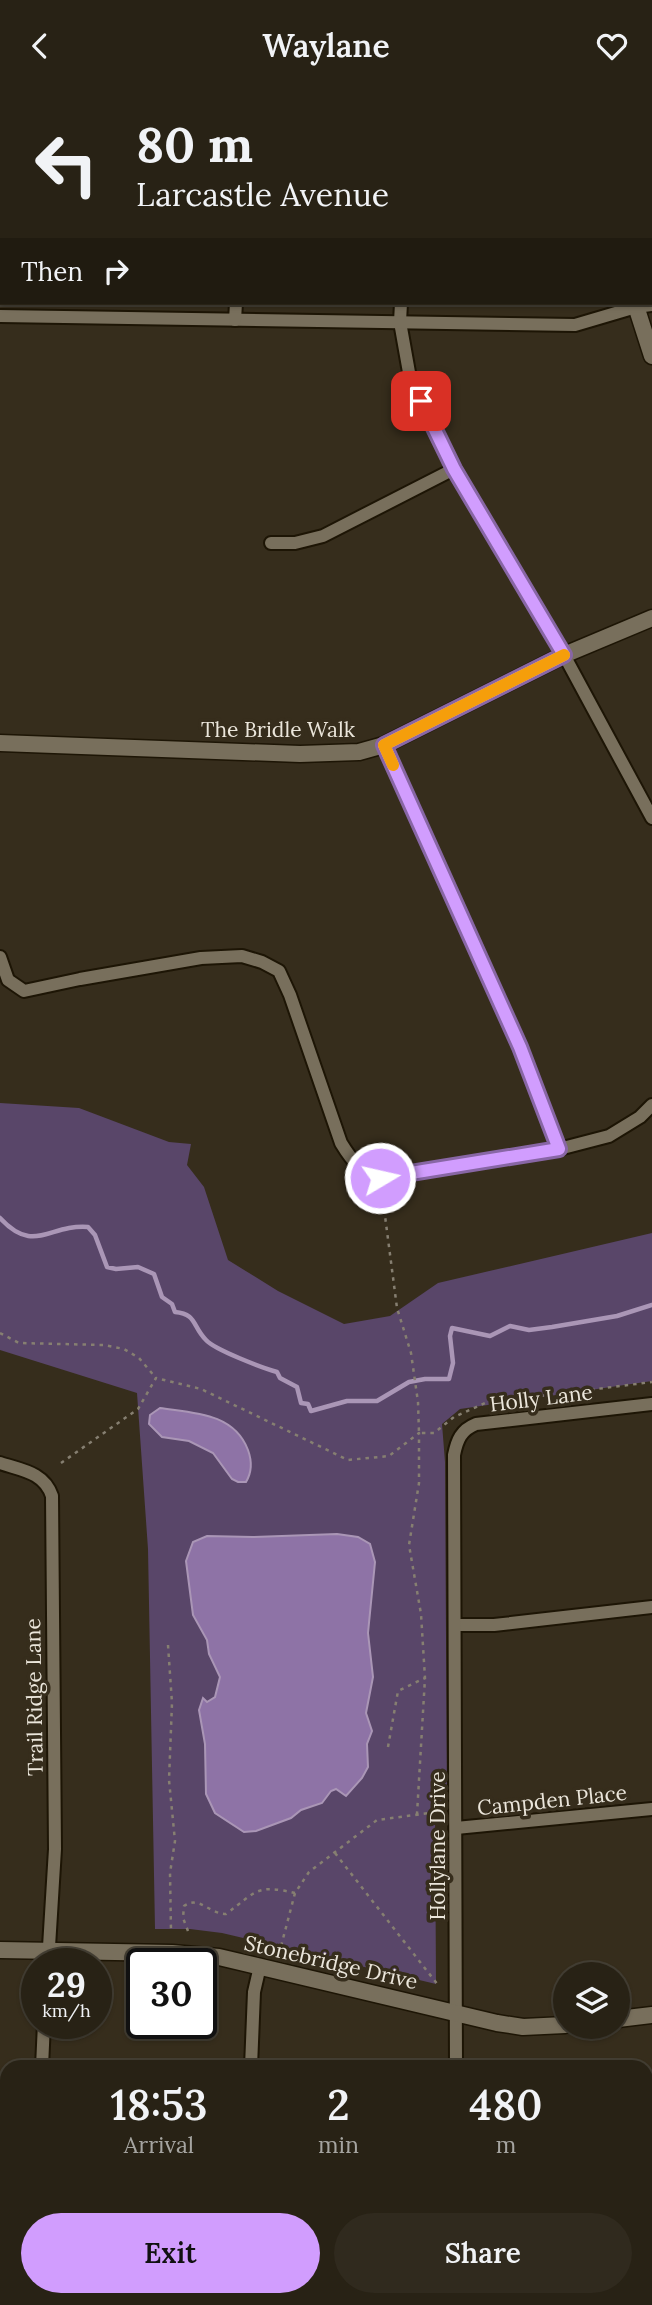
<!DOCTYPE html>
<html lang="en">
<head>
<meta charset="utf-8">
<style>
  :root { --surface:#282215; --page:#302a1e; --text:#f1f3f6; --muted:#a5a4a0; --line:#443f34; --accent:#d19dfe }
  body { margin:0; font-family:Lora,serif; background:var(--page); color:var(--text); height:100vh; display:flex; flex-direction:column; font-size:26px; white-space:nowrap }
  * { box-sizing:border-box; margin:0 }
  p { font-size:23px; color:var(--muted) }
  .icon { flex:none; width:38px; height:38px; fill:none; stroke:currentColor; stroke-width:2; stroke-linecap:round; stroke-linejoin:round }
  .map { position:relative; flex:1; overflow:hidden }
  .sheet { position:absolute; left:0px; top:1969px; width:653px; height:247px; display:flex; flex-direction:column; background:var(--surface); border-radius:21px 21px 0 0; box-shadow:0 2px 5px #0004,0 0 0 2px var(--line) }
  .sheet>* { flex:none }
  .banner { position:absolute; left:0px; top:0px; width:653px; height:214px; box-shadow:0 2px 5px #0004,0 0 0 2px var(--line); background:#282215; color:var(--text); overflow:hidden }
  .controls { position:absolute; left:553px; top:1871px; display:grid; gap:14px }
  .controls a { display:grid; place-items:center; width:77px; height:77px; border-radius:50%; background:var(--surface); box-shadow:0 2px 5px #0004,0 0 0 2px var(--line); font-size:35px }
  .speed { position:absolute; left:21px; top:1857px; display:flex; gap:14px; font-size:35px; font-weight:700; text-align:center }
  .speed>* { display:grid; place-content:center; width:91px; height:91px; border-radius:50%; background:var(--surface); box-shadow:0 2px 5px #0004,0 0 0 2px var(--line); line-height:1 }
  .speed small { font-size:18px; font-weight:400 }
  .speed .limit { border:4px solid #111; border-radius:10px; background:#fff; color:#111 }
  .pin { position:absolute; display:grid; place-items:center; width:60px; height:60px; color:#fff; margin:-30px; border-radius:14px; box-shadow:0 4px 10px #0006 }
  .me { position:absolute; width:77px; margin:-38px; rotate:81deg; stroke-linejoin:round; filter:drop-shadow(0 0 5px #0008) }
  .turn { display:flex; align-items:center; gap:24px; height:147px; padding:0 21px; font-size:32px }
  .turn .icon { width:91px; height:91px; stroke-width:2.5 }
  .turn b { display:block; font-size:49px; line-height:60px }
  .then { display:flex; align-items:center; height:66px; padding:0 21px; background:#0003; gap:14px; font-size:26px }
  .eta { display:flex; justify-content:space-evenly; align-items:center; height:119px; text-align:center }
  .eta b { font-size:42px; font-weight:600; line-height:49px }
  .button { display:flex; gap:14px; margin-top:auto; padding:14px 21px }
  .button a { flex:1; height:80px; border-radius:42px; background:var(--accent); color:#111; font-size:28px; font-weight:600; line-height:80px; text-align:center }
  .button a+a { background:var(--page); color:var(--text) }
  header { display:flex; justify-content:space-between; align-items:center; height:91px; padding:0 21px; background:var(--surface); font-size:32px; font-weight:600 }
  .map>svg:first-child { display:block }
  .green { fill:#594669 }
  .water { fill:#8e73a6; stroke:#aa96b6; stroke-width:2 }
  .lines { fill:none; stroke-linecap:round; stroke-linejoin:round }
  .stream { stroke:#aa96b6; stroke-width:4.5 }
  .minor-casing { stroke:#1d1505; stroke-width:16 }
  .tertiary-casing { stroke:#1d1505; stroke-width:19 }
  .path { stroke:#867f71; stroke-width:2.5; stroke-dasharray:3.5 5; stroke-linecap:butt }
  .minor { stroke:#786f5c; stroke-width:12 }
  .tertiary { stroke:#786f5c; stroke-width:16 }
  .route-casing { stroke:#8866a5; stroke-width:18 }
  .route { stroke:#d19dfe; stroke-width:12 }
  .slow { stroke:#f59e0b; stroke-width:12 }
  .labels { text-anchor:middle; dominant-baseline:central; stroke-width:7; stroke-linejoin:round; paint-order:stroke }
  .street-label { font-size:21px; fill:#ebe6db; stroke:#362d1c }
</style>
</head>
<body>
<header><svg class="icon" aria-label="back" viewBox="0 0 24 24"><path d="M15 5l-7 7 7 7"/></svg>Waylane<svg class="icon" aria-label="heart" viewBox="0 0 24 24"><path d="M12 20l-8-8c-3-5 5-10 8-4 3-6 11-1 8 4z"/></svg></header>
<div class="map">
<svg width="652" height="2214" viewBox="0 0 652 2214">
  <rect width="100%" height="100%" fill="#362d1c"/>
  <!-- green -->
  <polygon class="green" points="0,1012 79,1017 169,1051 191,1053 187,1074 204,1096 228,1169 278,1200 344,1233 390,1225 438,1192 652,1142 652,1290 460,1318 442,1333 445,1371 447,1719 435,1718 436,1893 222,1842 190,1838 155,1838 148,1458 137,1302 0,1259"/>
  <!-- water -->
  <g class="water">
    <path d="M160 1317C194 1322 234 1322 248 1359 252 1370 252 1381 246 1391H238L232 1388 213 1362 189 1350 162 1346 149 1333 150 1324Z"/>
    <polygon points="337,1443 358,1446 370,1453 375,1471 368,1542 373,1586 366,1622 372,1640 367,1653 368,1676 362,1687 346,1705 336,1698 331,1700 322,1712 301,1719 291,1727 256,1740 244,1741 215,1722 206,1703 205,1653 199,1619 203,1607 207,1611 215,1606 220,1586 209,1563 207,1549 193,1524 186,1470 193,1451 207,1445 253,1446"/>
  </g>
  <g class="lines">
    <!-- stream -->
    <path class="stream" d="M0 1127C34 1164 49 1133 88 1136L95 1144 107 1176 116 1178 138 1176 154 1183 162 1206 172 1213 175 1221C197 1223 192 1235 206 1249 215 1259 263 1277 277 1281L280 1287 297 1296 301 1312 308 1313 311 1320 347 1310H377L409 1291 425 1288H449L453 1272 450 1245 452 1237 490 1245 510 1235 529 1239 552 1236 617 1225 652 1214"/>
    <defs>
      <g id="minor">
        <polyline points="97,2 97,0"/>
        <polyline points="279,2 279,0"/>
        <polyline points="452,2 452,0"/>
        <polyline points="0,36 2,36"/>
        <polyline points="401,212 400,231 410,287 454,378 564,564 652,727"/>
        <polyline points="0,225 575,234 636,216 652,214"/>
        <polyline points="235,229 236,212"/>
        <polyline points="271,452 295,452 323,445 454,378"/>
        <polyline points="384,654 520,956 559,1058"/>
        <path d="M0 866 8 889 24 900 80 888 201 867 242 865 262 871 279 880 290 904 341 1052C352 1070 360 1080 380 1087L559 1058 609 1045 640 1026 652 1014"/>
        <path d="M0 1372C21 1379 44 1381 52 1405L55 1758 48 1872"/>
        <polyline points="455,1534 494,1534 652,1516"/>
        <polyline points="456,1737 652,1718"/>
        <polyline points="42,1976 44,1932"/>
        <polyline points="251,1976 254,1901 260,1875"/>
        <path d="M456 1976 454 1364C457 1349 461 1339 476 1333L652 1313"/>
        <polyline points="646,2129 652,2128"/>
        <polyline points="58,2208 59,2214"/>
        <polyline points="266,2208 267,2214"/>
        <polyline points="468,2208 468,2214"/>
      </g>
      <g id="tertiary">
        <polyline points="641,2 641,0"/>
        <polyline points="635,212 652,265"/>
        <polyline points="0,652 300,663 359,661 384,654 564,564 652,527"/>
        <polyline points="0,1859 172,1862 219,1866 497,1932 523,1936 565,1934"/>
        <polyline points="618,1928 652,1924"/>
      </g>
    </defs>
    <!-- minor casing -->
    <use href="#minor" class="minor-casing"/>
    <!-- tertiary casing -->
    <use href="#tertiary" class="tertiary-casing"/>
    <!-- path -->
    <g class="path">
      <polyline points="651,74 652,74"/>
      <polyline points="382,1102 397,1217 411,1262 418,1311 419,1342 434,1342 454,1326 485,1312 652,1291"/>
      <polyline points="0,1242 19,1252 104,1254 124,1258 139,1267 156,1287"/>
      <polyline points="61,1372 138,1318 156,1287 201,1298 348,1369 389,1365 419,1342 419,1392 409,1454 421,1523 425,1587 417,1723"/>
      <polyline points="168,1554 172,1612 169,1689 175,1750 170,1782 171,1840"/>
      <polyline points="388,1656 398,1600 425,1587"/>
      <polyline points="335,1762 438,1894"/>
      <path d="M188 1840 183 1827 184 1815C199 1804 209 1823 226 1823 257 1800 256 1793 295 1802"/>
      <polyline points="279,1863 295,1802 309,1781 377,1729 437,1721"/>
    </g>
    <!-- minor -->
    <use href="#minor" class="minor"/>
    <!-- tertiary -->
    <use href="#tertiary" class="tertiary"/>
  </g>
  <g class="lines">
    <defs>
      <polyline id="route" points="380,1087 559,1058 520,956 384,654 564,564 454,378 421,310"/>
    </defs>
    <!-- route casing -->
    <use href="#route" class="route-casing"/>
    <!-- route -->
    <use href="#route" class="route"/>
    <!-- slow -->
    <polyline class="slow" points="393,674 384,654 564,564"/>
  </g>
  <g class="labels">
    <!-- street labels -->
    <g class="street-label">
      <text x="278" y="638">The Bridle Walk</text>
      <text transform="translate(541 1307) rotate(-7)">Holly Lane</text>
      <text transform="translate(34 1606) rotate(-91)">Trail Ridge Lane</text>
      <text transform="translate(552 1709) rotate(-6)">Campden Place</text>
      <text transform="translate(437 1755) rotate(-90)">Hollylane Drive</text>
      <text transform="translate(331 1871) rotate(13)">Stonebridge Drive</text>
    </g>
  </g>
</svg>
<div class="controls">
<a><svg class="icon" aria-label="layers" viewBox="0 0 24 24"><path d="M12 4l9 5-9 5-9-5zM3 14l9 5 9-5"/></svg></a>
</div>
<div class="speed"><div>29<small>km/h</small></div><div class="limit">30</div></div>
<div class="pin" style="left:421px;top:310px;background:#d93025"><svg class="icon" aria-label="arrive" viewBox="0 0 24 24"><path d="M6 21V4h12l-3 4 3 4H6"/></svg></div>
<svg class="me" style="left:380px;top:1087px" viewBox="-20 -20 40 40"><circle r="17" fill="#d19dfe" stroke="#fff" stroke-width="3"/><path d="M0-11L8 9 0 5-8 9z" fill="#fff"/></svg>
<div class="banner">
<div class="turn"><svg class="icon" aria-label="left" viewBox="0 0 24 24"><path d="M17 20v-9H6M10 6l-5 5 5 5"/></svg><div><b>80 m</b>Larcastle Avenue</div></div>
<div class="then">Then<svg class="icon" aria-label="right" viewBox="0 0 24 24"><path d="M7 20v-9h11M14 6l5 5-5 5"/></svg></div>
</div>
<section class="sheet">
<div class="eta">
<div><b>18:53</b><p>Arrival</p></div>
<div><b>2</b><p>min</p></div>
<div><b>480</b><p>m</p></div>
</div>
<div class="button"><a>Exit</a><a>Share</a></div>
</section>
</div>
</body>
</html>
